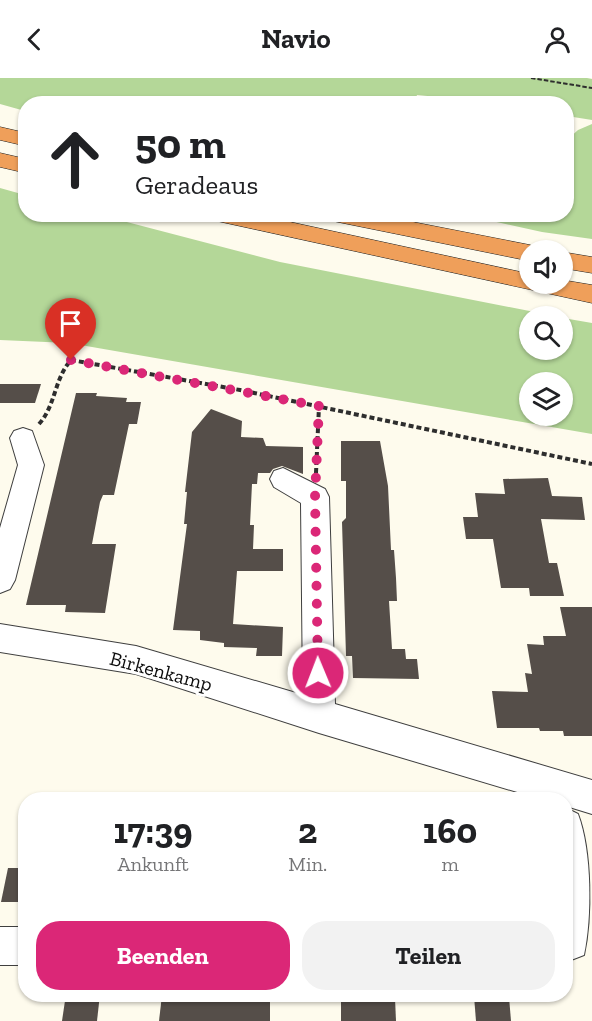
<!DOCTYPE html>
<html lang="de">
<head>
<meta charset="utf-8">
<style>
  :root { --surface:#fff; --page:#f2f2f2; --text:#202124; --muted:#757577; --accent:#db2777 }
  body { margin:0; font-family:"Zilla Slab",serif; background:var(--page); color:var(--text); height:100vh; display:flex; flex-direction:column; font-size:22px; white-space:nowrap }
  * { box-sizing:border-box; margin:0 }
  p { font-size:20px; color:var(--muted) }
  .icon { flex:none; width:33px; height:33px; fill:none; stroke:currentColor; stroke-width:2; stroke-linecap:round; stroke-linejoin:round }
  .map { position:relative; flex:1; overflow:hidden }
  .sheet { position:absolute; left:18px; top:714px; width:555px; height:210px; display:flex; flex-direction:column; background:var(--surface); border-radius:24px; box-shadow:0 2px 4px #0004 }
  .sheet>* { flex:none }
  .guide { position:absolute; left:18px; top:18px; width:556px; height:126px; border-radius:24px; box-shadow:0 2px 4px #0004; background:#fff; color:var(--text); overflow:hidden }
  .buttons { position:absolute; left:519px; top:162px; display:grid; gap:12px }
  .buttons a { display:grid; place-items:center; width:54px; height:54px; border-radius:50%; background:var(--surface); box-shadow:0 2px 4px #0004; font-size:30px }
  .pin { position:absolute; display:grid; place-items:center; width:51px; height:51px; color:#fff; margin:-62px -26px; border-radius:50% 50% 50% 0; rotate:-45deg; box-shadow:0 0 6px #0007 }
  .pin .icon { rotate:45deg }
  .me { position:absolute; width:66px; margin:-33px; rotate:359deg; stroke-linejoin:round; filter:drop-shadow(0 0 4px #0008) }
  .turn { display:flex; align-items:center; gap:21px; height:126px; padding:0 18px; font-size:27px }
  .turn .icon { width:78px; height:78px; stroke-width:2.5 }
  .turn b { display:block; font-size:42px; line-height:51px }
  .eta { display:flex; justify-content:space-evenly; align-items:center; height:102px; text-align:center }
  .eta b { font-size:36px; font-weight:800; line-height:42px }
  .primary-button { display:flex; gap:12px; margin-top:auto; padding:12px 18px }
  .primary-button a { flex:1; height:69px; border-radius:24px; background:var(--accent); color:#fff; font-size:24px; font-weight:800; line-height:69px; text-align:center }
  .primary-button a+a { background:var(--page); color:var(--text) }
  header { display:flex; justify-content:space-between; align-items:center; height:78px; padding:0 18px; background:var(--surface); font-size:27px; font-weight:800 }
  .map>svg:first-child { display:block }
  .forest { fill:#b4d798; fill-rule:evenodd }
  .building { fill:#554e49 }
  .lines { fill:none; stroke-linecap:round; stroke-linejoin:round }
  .minor-casing { stroke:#3f3f3f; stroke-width:2 }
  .motorway-casing { stroke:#1d1d1d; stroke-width:1 }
  .path-far1 { stroke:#2e2e2e; stroke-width:2; stroke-dasharray:4.5 2; stroke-linecap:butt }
  .path { stroke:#2e2e2e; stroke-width:4; stroke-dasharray:5 3; stroke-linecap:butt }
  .minor { fill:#fff; fill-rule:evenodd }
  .motorway { fill:#ef9f5a; fill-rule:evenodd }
  .route { stroke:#db2777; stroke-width:10; stroke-dasharray:0 18 }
  .labels { text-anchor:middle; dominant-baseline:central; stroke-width:6; stroke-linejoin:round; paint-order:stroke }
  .street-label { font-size:20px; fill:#0c0c0c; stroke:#fff }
</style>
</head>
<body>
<header><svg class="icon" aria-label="back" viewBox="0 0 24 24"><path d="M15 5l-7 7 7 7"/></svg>Navio<svg class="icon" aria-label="person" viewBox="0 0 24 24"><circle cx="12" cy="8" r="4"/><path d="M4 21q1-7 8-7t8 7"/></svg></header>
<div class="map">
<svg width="592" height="943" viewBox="0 0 592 943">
  <rect width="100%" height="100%" fill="#fefbed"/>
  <!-- forest -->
  <g class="forest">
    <polygon points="0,0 587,0 592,1 592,42 567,38 567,26 500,25 417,17 414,26 26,26 25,33 0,26"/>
    <polygon points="592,46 592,161 542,154 465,137 567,136 567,62 578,52"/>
    <path d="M0 110 25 117 26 136 100 137 280 184 555 238H530V272H562L563 240 592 245V356L69 265 0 262ZM530 304H562V338H530Z"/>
  </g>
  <!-- building -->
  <g class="building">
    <polygon points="0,306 41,306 35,325 0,325"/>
    <polygon points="76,315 97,315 96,318 127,320 126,324 141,324 137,346 129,346 114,417 103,417 100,424 92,466 116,466 105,535 65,534 66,527 26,527"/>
    <polygon points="211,331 242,343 241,359 263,360 266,368 303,369 303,396 282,388 273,391 270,395 258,395 257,406 252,406 250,447 254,447 253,471 283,471 283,493 237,493 233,546 283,549 282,578 256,578 257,570 224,569 224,565 200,562 200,553 173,552 187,446 184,446 187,414 185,414 192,354"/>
    <polygon points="341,363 380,363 388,408 391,472 394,472 396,500 397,523 389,523 392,571 405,571 406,581 417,581 419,601 353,600 352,578 346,578 342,444 346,440 346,403 341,403"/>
    <polygon points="548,400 552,418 582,419 585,442 541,441 549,485 557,485 564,518 530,518 529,510 501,510 493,461 466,461 463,439 478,439 475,415 505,416 503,401"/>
    <polygon points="560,529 592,529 592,658 564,658 563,653 540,653 539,650 497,650 492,613 528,614 525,595 532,596 527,566 544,567 543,558 566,558"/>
    <polygon points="8,790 26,790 26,824 1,824"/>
    <polygon points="66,916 100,916 97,943 62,943"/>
    <polygon points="162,917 270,920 270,943 159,943"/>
    <polygon points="474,918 509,919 511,943 476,943"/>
    <polygon points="341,919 395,920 396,943 341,943"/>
  </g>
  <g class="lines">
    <defs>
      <g id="minor">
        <polygon points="23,350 32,353 44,387 15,502 10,511 0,515 0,450 18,387 10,360 14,353"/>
        <polygon points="283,390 325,411 329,419 335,626 592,702 592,736 566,728 566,722 544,722 319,655 136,596 0,574 0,546 136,568 303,617 301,425 274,409 270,401 274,393"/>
        <path d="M566 730 578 736C592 773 592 840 584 877L566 884Z"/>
        <rect x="0" y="849" width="26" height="38"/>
      </g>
      <g id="motorway">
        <polygon points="0,49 26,55 26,68 0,62"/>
        <polygon points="0,75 26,81 26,95 0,89"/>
        <polygon points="206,136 253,136 530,196 530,206 562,206 562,202 592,207 592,225 217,143 209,141"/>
        <polygon points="322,136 372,136 530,167 541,172 530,172 530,183 333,143 325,141"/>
        <polygon points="562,174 592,179 592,195 562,190"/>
      </g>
    </defs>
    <!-- minor casing -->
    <use href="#minor" class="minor-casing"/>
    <!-- motorway casing -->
    <use href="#motorway" class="motorway-casing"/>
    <!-- path-far1 -->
    <polyline class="path-far1" points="531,0 592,10"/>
    <!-- path -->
    <g class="path">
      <path d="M39 346C56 327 54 301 71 282L240 312 592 386"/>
      <polyline points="316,395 319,328"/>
    </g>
    <!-- minor -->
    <use href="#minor" class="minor"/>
    <!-- motorway -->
    <use href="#motorway" class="motorway"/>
  </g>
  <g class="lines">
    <!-- route -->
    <polyline class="route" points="71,282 319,328 315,419 318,595"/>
  </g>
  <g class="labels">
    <!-- street labels -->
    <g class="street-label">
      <text transform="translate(161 593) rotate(15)">Birkenkamp</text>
    </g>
  </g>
</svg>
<div class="buttons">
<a><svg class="icon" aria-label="sound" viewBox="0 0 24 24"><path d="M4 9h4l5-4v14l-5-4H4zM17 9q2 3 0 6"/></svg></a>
<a><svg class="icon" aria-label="search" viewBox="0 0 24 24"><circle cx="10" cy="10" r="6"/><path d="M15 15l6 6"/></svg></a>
<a><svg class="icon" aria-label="layers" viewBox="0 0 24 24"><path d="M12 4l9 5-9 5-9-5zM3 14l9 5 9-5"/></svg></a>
</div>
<div class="pin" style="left:71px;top:282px;background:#d93025"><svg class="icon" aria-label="arrive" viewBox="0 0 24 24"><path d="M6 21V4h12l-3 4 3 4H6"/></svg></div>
<svg class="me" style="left:318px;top:595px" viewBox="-20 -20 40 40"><circle r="17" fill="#db2777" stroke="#fff" stroke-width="3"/><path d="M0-11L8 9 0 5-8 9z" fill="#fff"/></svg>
<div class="guide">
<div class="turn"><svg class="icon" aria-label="ahead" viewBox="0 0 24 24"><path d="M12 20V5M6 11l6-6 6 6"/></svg><div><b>50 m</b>Geradeaus</div></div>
</div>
<section class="sheet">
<div class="eta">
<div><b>17:39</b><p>Ankunft</p></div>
<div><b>2</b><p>Min.</p></div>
<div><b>160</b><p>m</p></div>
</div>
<div class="primary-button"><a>Beenden</a><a>Teilen</a></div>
</section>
</div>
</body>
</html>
